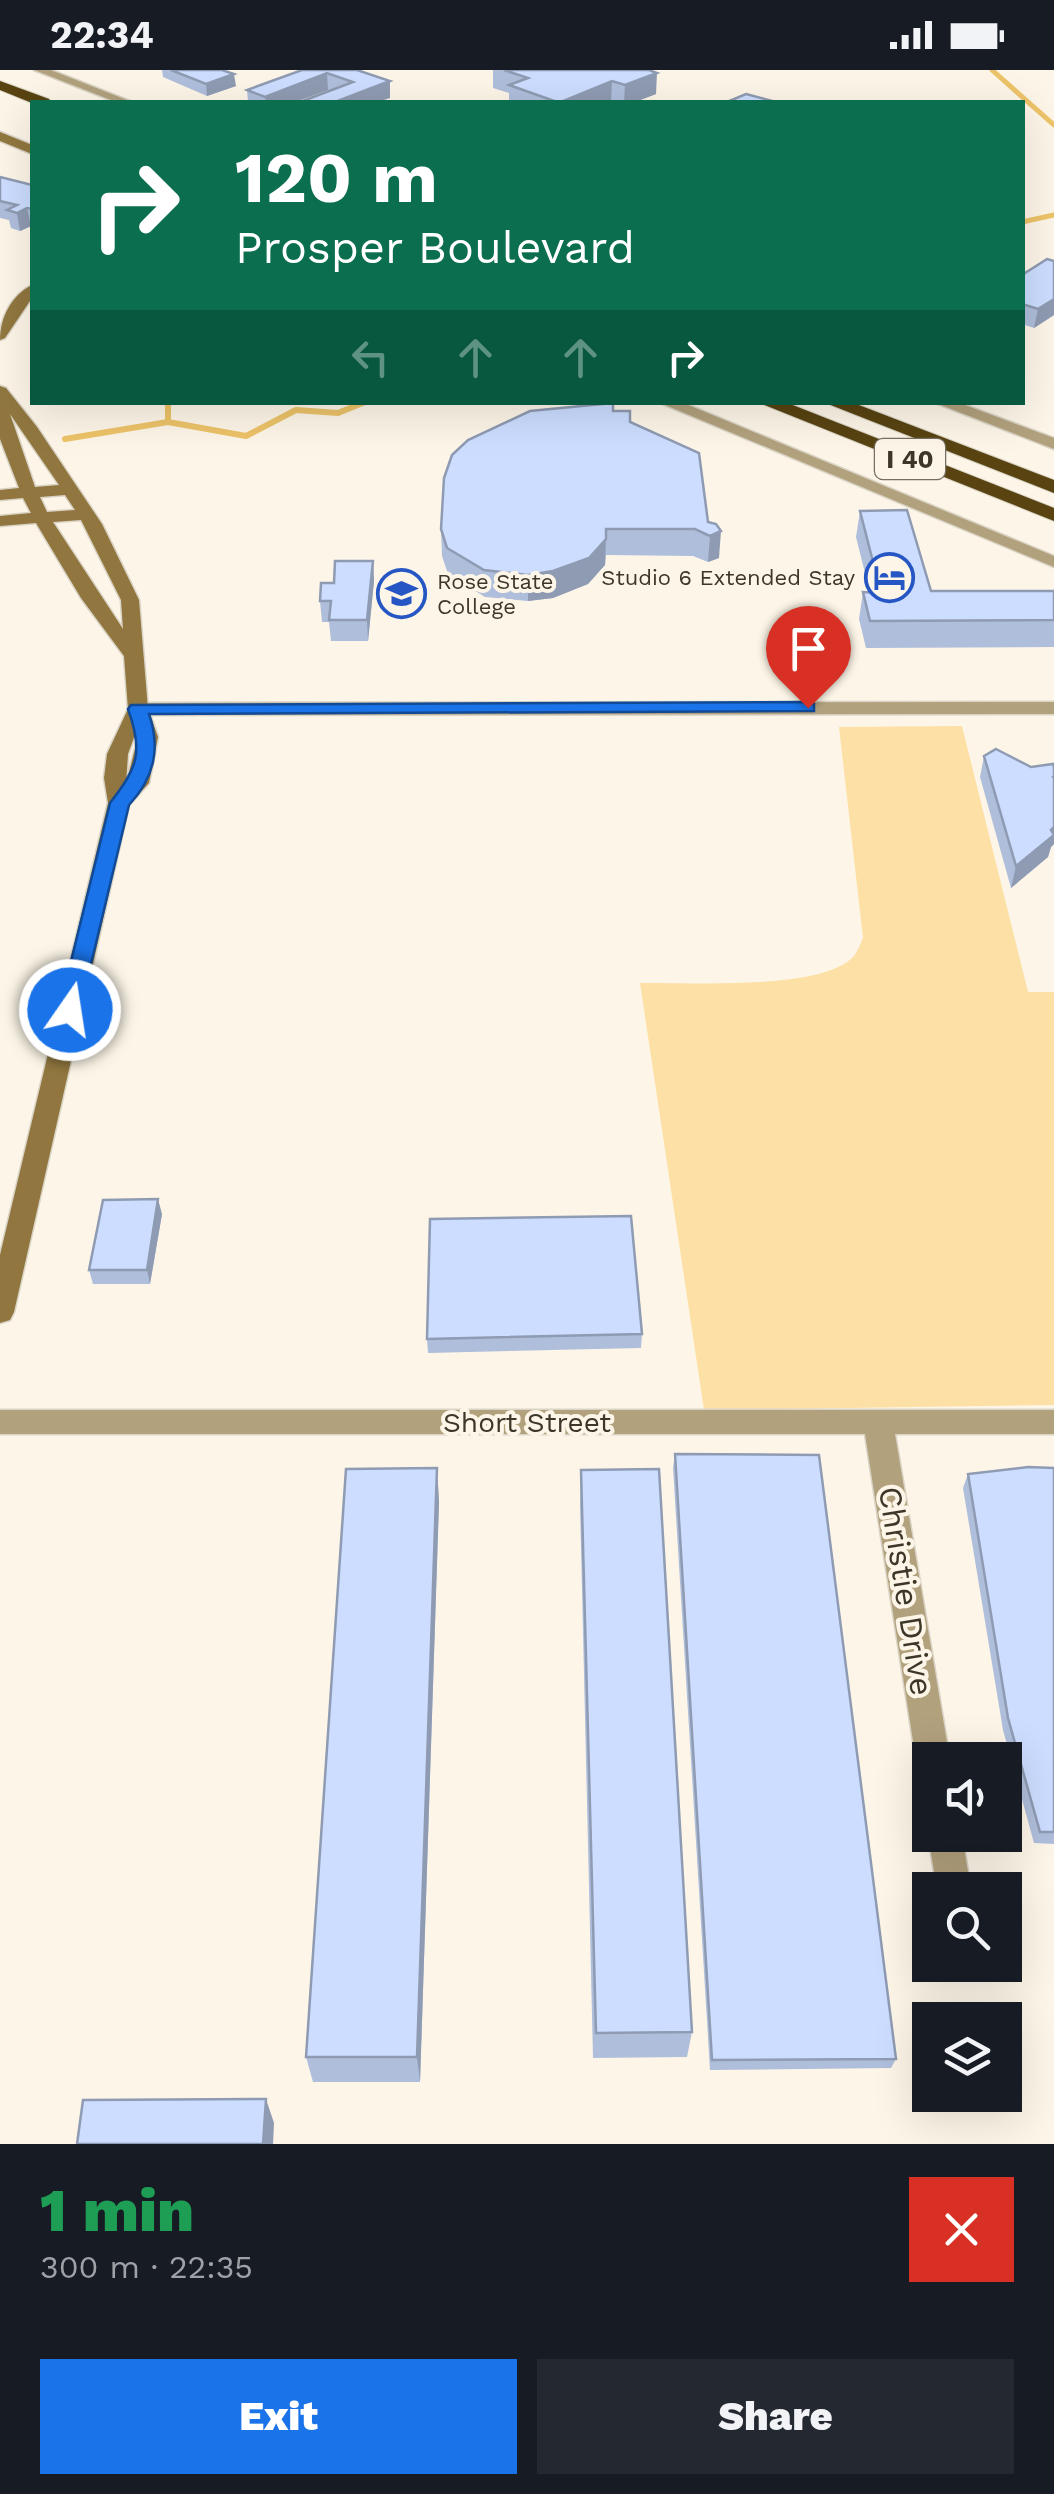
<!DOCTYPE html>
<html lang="en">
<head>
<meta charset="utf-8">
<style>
  :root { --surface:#171b24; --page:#242831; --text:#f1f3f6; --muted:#9ea1a6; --accent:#1a73e8 }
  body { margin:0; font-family:"Work Sans",sans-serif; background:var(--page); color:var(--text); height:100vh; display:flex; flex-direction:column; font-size:38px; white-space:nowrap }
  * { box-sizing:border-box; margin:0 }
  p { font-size:32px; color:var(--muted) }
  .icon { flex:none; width:55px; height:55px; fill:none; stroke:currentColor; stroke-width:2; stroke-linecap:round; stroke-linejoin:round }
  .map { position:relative; height:2074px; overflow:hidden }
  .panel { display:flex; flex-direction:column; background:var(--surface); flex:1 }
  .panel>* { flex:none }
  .banner { position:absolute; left:30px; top:30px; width:995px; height:305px; border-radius:0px; box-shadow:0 10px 40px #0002; background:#0b6e4f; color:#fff; overflow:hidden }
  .buttons { position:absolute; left:912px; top:1672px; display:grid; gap:20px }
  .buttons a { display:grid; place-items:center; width:110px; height:110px; border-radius:0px; background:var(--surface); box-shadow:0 10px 40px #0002; font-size:50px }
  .pin { position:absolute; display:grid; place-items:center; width:85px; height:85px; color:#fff; margin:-102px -42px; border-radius:50% 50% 50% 0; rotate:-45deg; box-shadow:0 0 10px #0007 }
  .pin .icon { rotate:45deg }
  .me { position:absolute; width:110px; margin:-55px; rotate:13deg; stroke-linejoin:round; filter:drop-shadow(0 0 8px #0008) }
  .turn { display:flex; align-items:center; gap:35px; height:210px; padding:0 40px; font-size:45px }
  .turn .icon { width:130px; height:130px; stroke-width:2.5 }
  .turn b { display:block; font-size:70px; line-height:85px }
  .lanes { display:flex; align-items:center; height:95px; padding:0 40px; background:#0003; justify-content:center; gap:50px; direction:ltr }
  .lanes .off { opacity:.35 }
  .round { display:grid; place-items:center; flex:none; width:105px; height:105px; border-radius:0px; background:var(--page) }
  .headline { display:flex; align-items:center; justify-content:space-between; height:170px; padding:0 40px }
  h1 { font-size:60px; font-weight:800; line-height:75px; color:#1e9e55 }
  .action { display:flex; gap:20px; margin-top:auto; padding:20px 40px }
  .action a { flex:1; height:115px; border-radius:0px; background:var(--accent); color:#fff; font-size:40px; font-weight:800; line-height:115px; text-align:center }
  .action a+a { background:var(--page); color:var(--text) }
  .status { display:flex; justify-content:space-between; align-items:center; height:70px; padding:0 50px; background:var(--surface); direction:ltr }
  .status svg { height:28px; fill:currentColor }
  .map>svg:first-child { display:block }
  .green { fill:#fde0a5 }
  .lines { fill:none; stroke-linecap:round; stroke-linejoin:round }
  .stream-far1 { stroke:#edc369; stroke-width:5 }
  .stream { stroke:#edc369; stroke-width:6 }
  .street-casing { stroke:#dad4c6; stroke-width:3 }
  .secondary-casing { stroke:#dad4c6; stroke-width:3 }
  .highway-casing { stroke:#dad4c6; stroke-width:2 }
  .street { fill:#b2a17d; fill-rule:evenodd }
  .secondary { fill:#91773f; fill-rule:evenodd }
  .highway { fill:#584311; fill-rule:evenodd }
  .wall { fill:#afbedb }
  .shaded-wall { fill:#8f9bb2 }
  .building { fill:#cdf; stroke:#8f9bb2; stroke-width:2.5 }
  .route { fill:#1a73e8; stroke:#114b97; stroke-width:2.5 }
  .labels { text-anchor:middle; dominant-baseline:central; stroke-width:8; stroke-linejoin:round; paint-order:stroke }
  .far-poi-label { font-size:22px; fill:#3d3729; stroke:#fdf6e8; text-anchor:end }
  .shield { fill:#fdf6e8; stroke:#777062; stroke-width:2.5 }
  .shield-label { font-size:25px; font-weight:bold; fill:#3d3729 }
  .street-label { font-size:28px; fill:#3d3729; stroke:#fdf6e8 }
  .near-street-label { font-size:32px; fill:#3d3729; stroke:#fdf6e8 }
</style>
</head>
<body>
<div class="status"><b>22:34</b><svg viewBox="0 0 49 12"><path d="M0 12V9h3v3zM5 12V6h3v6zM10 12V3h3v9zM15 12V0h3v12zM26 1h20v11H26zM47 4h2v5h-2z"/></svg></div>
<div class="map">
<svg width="1054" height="2074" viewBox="0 0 1054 2074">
  <rect width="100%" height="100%" fill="#fdf6e8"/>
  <!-- green -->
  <path class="green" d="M962 656 1028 922H1054V1335L704 1340 640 913C688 912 817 921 852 888 857 884 860 874 863 868L839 657Z"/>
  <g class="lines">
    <!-- stream-far1 -->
    <g class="stream-far1">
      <polyline points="992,0 1054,55"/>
      <polyline points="1022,152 1054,145"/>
    </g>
    <!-- stream -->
    <g class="stream">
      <polyline points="168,332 168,352 246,366 296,340 338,343 365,332"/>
      <polyline points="65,369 168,352"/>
    </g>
    <defs>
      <g id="street">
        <polygon points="34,0 51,0 132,32 116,32"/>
        <polygon points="658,332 681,332 1054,486 1054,497"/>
        <polygon points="933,332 957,332 1054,368 1054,379"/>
        <polygon points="1054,632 1054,644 138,645 128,639 138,633"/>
        <polygon points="0,1340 1054,1340 1054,1364 895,1364 950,1690 930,1690 930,1705 921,1701 916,1690 865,1364 0,1364"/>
        <polygon points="930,1760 930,1765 962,1765 971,1820 937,1820 928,1765"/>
      </g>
      <g id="secondary">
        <polygon points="0,62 32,75 32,84 0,71"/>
        <path d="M32 215V228L5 268 0 270C0 247 12 225 32 215Z"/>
        <path d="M0 316 6 318 37 357 102 454 139 530 148 639 158 667 149 713 129 735 14 1242 10 1250 0 1253V1185L108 733 104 708 107 684 128 639 124 586 81 528 36 453 0 456V446L31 443 23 428 0 430V420L19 418 0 369ZM10 344 59 415 35 417ZM65 425 75 440 47 442 40 427ZM81 450 121 530 123 559 53 452ZM136 662 138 667 126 714 128 684Z"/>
      </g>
      <g id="highway">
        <polygon points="0,11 49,29 51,32 32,33 0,20"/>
        <polygon points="757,332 785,332 1054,438 1054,451"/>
        <polygon points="823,332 851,332 1054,410 1054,423"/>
      </g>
    </defs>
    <!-- street casing -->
    <use href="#street" class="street-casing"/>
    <!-- secondary casing -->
    <use href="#secondary" class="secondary-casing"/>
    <!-- highway casing -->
    <use href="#highway" class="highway-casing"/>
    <!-- street -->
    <use href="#street" class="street"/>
    <!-- secondary -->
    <use href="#secondary" class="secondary"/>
    <!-- highway -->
    <use href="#highway" class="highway"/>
  </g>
  <!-- wall -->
  <g class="wall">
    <polygon points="162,0 222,0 236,16 207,26 163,7"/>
    <polygon points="302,0 357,0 390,28 328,20 295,32 248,32 247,20"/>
    <polygon points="493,0 649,0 656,24 635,32 509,32 509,23 493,18"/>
    <polygon points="0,107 32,115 32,156 20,161 11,158 9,150 0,148"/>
    <polygon points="1054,191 1054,245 1034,258 1022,254 1022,205"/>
    <polygon points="613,341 630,352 708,452 719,488 708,492 693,486 606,485 605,495 588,514 553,528 528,531 485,527 448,504 442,486 441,459"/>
    <polygon points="860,441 931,521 1054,521 1054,577 866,578 859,549 863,522 870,523 856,467"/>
    <polygon points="373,491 374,511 368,571 331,571 329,552 322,552 320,531 334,513"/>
    <polygon points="984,686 1031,697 1054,697 1054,774 1051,777 1048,787 1011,818 980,707"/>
    <polygon points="162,1144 150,1214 93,1214 89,1200"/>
    <polygon points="642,1264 641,1278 428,1283 427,1269"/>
    <polygon points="675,1384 896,1989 891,1998 710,2000 673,1398"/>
    <polygon points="437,1398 439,1432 420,2012 313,2012 306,1987"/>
    <polygon points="1054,1398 1054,1774 1034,1773 1003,1660 963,1418 968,1404"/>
    <polygon points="581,1400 692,1962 687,1987 593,1988 580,1435"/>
  </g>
  <!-- shaded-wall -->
  <g class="shaded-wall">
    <polygon points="327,3 328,20 295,32 266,32 265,27"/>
    <polygon points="657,3 656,24 635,32 624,32 625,15"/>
    <polygon points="234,4 236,16 207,26 206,14"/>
    <polygon points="390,11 390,28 378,32 335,32"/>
    <polygon points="612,11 611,32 561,32"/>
    <polygon points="27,138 31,156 20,161 17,143"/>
    <polygon points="1054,229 1054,245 1034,258 1038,239"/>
    <polygon points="721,461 719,488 708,492 710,466"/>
    <polygon points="606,469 605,495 588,514 553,528 528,531 528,505"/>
    <polygon points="373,491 374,511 368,571 367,550"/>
    <polygon points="1054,757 1054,774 1051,777 1048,787 1011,818 1016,796"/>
    <polygon points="158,1129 162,1144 150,1214 147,1200"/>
    <polygon points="437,1398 439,1432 420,2012 417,1987"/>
    <polygon points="266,2029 274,2053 273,2074 263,2074"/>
  </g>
  <!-- building -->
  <g class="building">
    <polygon points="171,0 222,0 234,4 206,14"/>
    <polygon points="302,0 357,0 390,11 335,32 300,32 353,12 327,3 265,27 247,20"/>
    <polygon points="504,0 649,0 657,3 625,15 612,11 561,32 557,32 509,15 528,8"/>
    <polygon points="746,24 776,32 727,32"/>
    <polygon points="0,107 32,115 32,139 27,138 17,143 7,140 17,135 0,131"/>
    <polygon points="1047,189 1054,191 1054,229 1038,239 1022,234 1022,205"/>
    <polygon points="613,333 613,341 630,341 630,352 699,383 708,452 716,454 721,461 710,466 695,459 606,459 606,469 589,488 553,501 528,505 484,500 447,478 441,459 444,408 452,385 468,370 530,341"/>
    <polygon points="907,440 931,521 1054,521 1054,550 870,551 863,522 881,523 860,441"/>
    <polygon points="335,491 373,491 367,550 329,550 331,531 320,531 321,513 334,513"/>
    <polygon points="996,679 1031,697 1053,694 1054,697 1054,706 1053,707 1054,708 1054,757 1051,760 1054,765 1016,796 984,686"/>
    <polygon points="158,1129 147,1200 89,1200 103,1130"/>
    <polygon points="631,1146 642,1264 427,1269 430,1149"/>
    <polygon points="675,1384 819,1385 896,1989 712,1990"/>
    <polygon points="1028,1397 1054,1398 1054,1762 1040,1762 1008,1648 968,1404"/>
    <polygon points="437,1398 417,1987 306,1987 346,1399"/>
    <polygon points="659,1399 692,1962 596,1963 581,1400"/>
    <polygon points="266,2029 263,2074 77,2074 83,2030"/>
  </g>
  <!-- route -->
  <path class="route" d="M808 632 814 634V641L149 644C161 679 154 708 129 735L80 940 70 947 59 940 110 733C137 698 144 683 128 639L131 635Z"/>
  <!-- icons -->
  <defs>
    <symbol id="hotel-ring" viewBox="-11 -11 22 22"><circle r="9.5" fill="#fdf6e8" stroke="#2556c4" stroke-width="1.5"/><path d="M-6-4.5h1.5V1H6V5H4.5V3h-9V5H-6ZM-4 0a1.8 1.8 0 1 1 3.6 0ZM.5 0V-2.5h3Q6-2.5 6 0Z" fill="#2556c4"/></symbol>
    <symbol id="university-ring" viewBox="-11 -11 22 22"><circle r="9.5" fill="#fdf6e8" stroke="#2556c4" stroke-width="1.5"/><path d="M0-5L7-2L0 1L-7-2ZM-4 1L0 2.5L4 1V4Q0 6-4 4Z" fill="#2556c4"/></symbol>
  </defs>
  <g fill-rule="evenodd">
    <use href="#hotel-ring" x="862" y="480" width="55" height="55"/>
    <use href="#university-ring" x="374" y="496" width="55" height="55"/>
  </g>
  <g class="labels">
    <!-- far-poi labels -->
    <g class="far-poi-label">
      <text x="855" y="507">Studio 6 Extended Stay</text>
      <text x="437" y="511" text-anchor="start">Rose State<tspan x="437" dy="25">College</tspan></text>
    </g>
    <!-- shield labels -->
    <rect class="shield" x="875" y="369" width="70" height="40" rx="8"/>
    <g class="shield-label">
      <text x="910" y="389">I 40</text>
    </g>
    <!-- street labels -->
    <g class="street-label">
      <text x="527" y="1352">Short Street</text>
    </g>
    <!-- near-street labels -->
    <g class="near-street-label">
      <text transform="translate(906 1521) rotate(81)">Christie Drive</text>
    </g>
  </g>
</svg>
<div class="buttons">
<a><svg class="icon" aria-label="sound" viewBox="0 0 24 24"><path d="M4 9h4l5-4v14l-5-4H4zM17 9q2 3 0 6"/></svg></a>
<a><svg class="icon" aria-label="search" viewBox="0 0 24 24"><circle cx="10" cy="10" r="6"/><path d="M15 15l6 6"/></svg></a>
<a><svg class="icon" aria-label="layers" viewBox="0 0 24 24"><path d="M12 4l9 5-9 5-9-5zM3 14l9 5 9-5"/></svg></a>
</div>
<div class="pin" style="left:808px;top:638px;background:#d93025"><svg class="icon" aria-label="arrive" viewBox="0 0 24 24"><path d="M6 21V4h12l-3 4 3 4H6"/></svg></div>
<svg class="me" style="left:70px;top:940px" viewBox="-20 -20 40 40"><circle r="17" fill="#1a73e8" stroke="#fff" stroke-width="3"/><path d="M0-11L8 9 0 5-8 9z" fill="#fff"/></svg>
<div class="banner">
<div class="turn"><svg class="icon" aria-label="right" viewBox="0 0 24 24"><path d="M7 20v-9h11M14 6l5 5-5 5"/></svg><div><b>120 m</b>Prosper Boulevard</div></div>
<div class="lanes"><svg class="icon off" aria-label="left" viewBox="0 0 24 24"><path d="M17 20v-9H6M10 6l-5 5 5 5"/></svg><svg class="icon off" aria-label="ahead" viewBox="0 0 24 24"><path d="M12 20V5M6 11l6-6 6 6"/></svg><svg class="icon off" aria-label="ahead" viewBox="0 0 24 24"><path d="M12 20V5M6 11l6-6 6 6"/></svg><svg class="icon" aria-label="right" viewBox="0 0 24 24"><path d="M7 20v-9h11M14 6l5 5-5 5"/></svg></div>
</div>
</div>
<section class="panel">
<div class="headline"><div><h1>1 min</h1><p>300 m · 22:35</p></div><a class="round" style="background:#d93025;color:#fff"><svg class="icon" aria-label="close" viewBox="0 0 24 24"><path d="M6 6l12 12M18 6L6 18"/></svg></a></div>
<div class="action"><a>Exit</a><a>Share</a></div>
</section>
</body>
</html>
